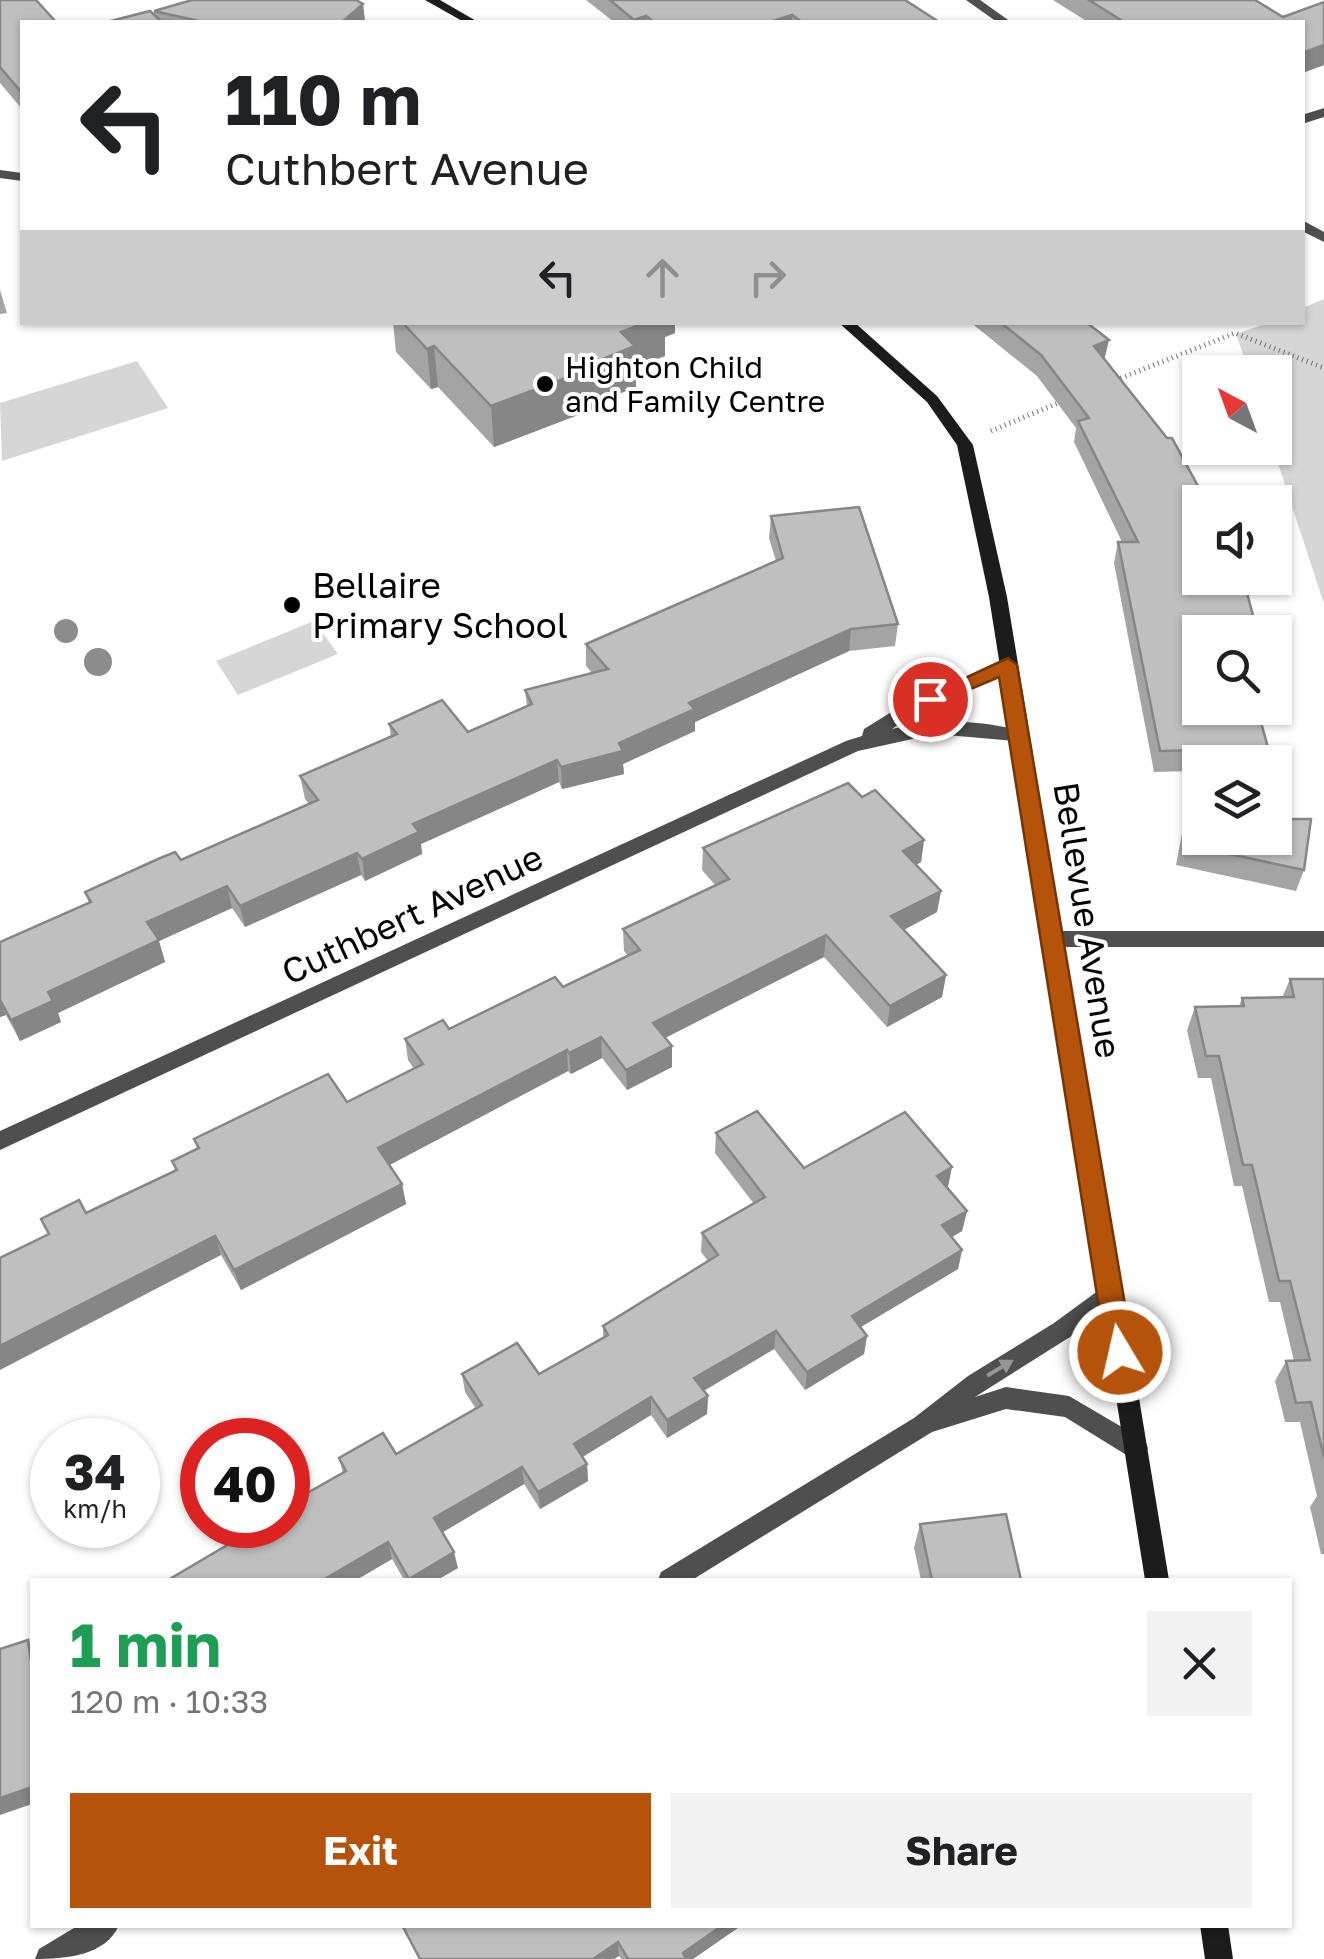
<!DOCTYPE html>
<html lang="en">
<head>
<meta charset="utf-8">
<style>
  :root { --surface:#fff; --page:#f2f2f2; --text:#202124; --muted:#757577; --accent:#b45309 }
  body { margin:0; font-family:"Golos Text",sans-serif; background:var(--page); color:var(--text); height:100vh; display:flex; flex-direction:column; font-size:38px; white-space:nowrap }
  * { box-sizing:border-box; margin:0 }
  p { font-size:32px; color:var(--muted) }
  .icon { flex:none; width:55px; height:55px; fill:none; stroke:currentColor; stroke-width:2; stroke-linecap:round; stroke-linejoin:round }
  .map { position:relative; flex:1; overflow:hidden }
  .sheet { position:absolute; left:30px; top:1578px; width:1262px; height:350px; display:flex; flex-direction:column; background:var(--surface); border-radius:0px; box-shadow:0 2px 8px #0004 }
  .sheet>* { flex:none }
  .guide { position:absolute; left:20px; top:20px; width:1285px; height:305px; border-radius:0px; box-shadow:0 2px 8px #0004; background:#fff; color:var(--text); overflow:hidden }
  .needle { width:65px; rotate:319deg }
  .buttons { position:absolute; left:1182px; top:355px; display:grid; gap:20px }
  .buttons a { display:grid; place-items:center; width:110px; height:110px; border-radius:0px; background:var(--surface); box-shadow:0 2px 8px #0004; font-size:50px }
  .speed { position:absolute; left:30px; top:1418px; display:flex; gap:20px; font-size:50px; font-weight:700; text-align:center }
  .speed>* { display:grid; place-content:center; width:130px; height:130px; border-radius:50%; background:var(--surface); box-shadow:0 2px 8px #0004; line-height:1 }
  .speed small { font-size:25px; font-weight:400 }
  .speed .limit { border:15px solid #d22; background:#fff; color:#111 }
  .pin { position:absolute; display:grid; place-items:center; width:85px; height:85px; color:#fff; margin:-42px; border:5px solid #fff; border-radius:50%; box-shadow:0 2px 10px #0007 }
  .me { position:absolute; width:110px; margin:-55px; rotate:351deg; stroke-linejoin:round; filter:drop-shadow(0 0 8px #0008) }
  .turn { display:flex; align-items:center; gap:35px; height:210px; padding:0 40px; font-size:45px }
  .turn .icon { width:130px; height:130px; stroke-width:2.5 }
  .turn b { display:block; font-size:70px; line-height:85px }
  .lanes { display:flex; align-items:center; height:95px; padding:0 40px; background:#0003; justify-content:center; gap:50px; direction:ltr }
  .lanes .off { opacity:.35 }
  .round { display:grid; place-items:center; flex:none; width:105px; height:105px; border-radius:0px; background:var(--page) }
  .summary { display:flex; align-items:center; justify-content:space-between; height:170px; padding:0 40px }
  h1 { font-size:60px; font-weight:700; line-height:75px; color:#1e9e55 }
  .primary-button { display:flex; gap:20px; margin-top:auto; padding:20px 40px }
  .primary-button a { flex:1; height:115px; border-radius:0px; background:var(--accent); color:#fff; font-size:40px; font-weight:700; line-height:115px; text-align:center }
  .primary-button a+a { background:var(--page); color:var(--text) }
  .map>svg:first-child { display:block }
  .green { fill:#d6d6d6 }
  .lines { fill:none; stroke-linecap:round; stroke-linejoin:round }
  .path { stroke:#717171; stroke-width:5; stroke-dasharray:1 4; stroke-linecap:butt }
  .lane { fill:#4f4f4f; fill-rule:evenodd }
  .street { fill:#4f4f4f; fill-rule:evenodd }
  .secondary { fill:#1c1c1c; fill-rule:evenodd }
  .tree { fill:#8c8c8c }
  .wall { fill:#a4a4a4 }
  .shaded-wall { fill:#868686 }
  .building { fill:#bfbfbf; stroke:#868686; stroke-width:2.5 }
  .oneway { fill:#959595 }
  .route { fill:#b45309; stroke:#753606; stroke-width:2.5 }
  .poi-dot { fill:#000; stroke:#fff; stroke-width:4 }
  .labels { text-anchor:middle; dominant-baseline:central; stroke-width:8; stroke-linejoin:round; paint-order:stroke }
  .far-poi-label { font-size:30px; fill:#000; stroke:#fff; text-anchor:start }
  .poi-label { font-size:35px; fill:#000; stroke:#fff; text-anchor:start }
  .street-label { font-size:35px; fill:#000; stroke:#fff }
</style>
</head>
<body>
<div class="map">
<svg width="1324" height="1959" viewBox="0 0 1324 1959">
  <rect width="100%" height="100%" fill="#fff"/>
  <!-- green -->
  <g class="green">
    <polygon points="1324,299 1324,604 1273,448 1275,372 1249,372 1236,334 1268,323 1302,322 1303,308"/>
    <polygon points="137,361 168,408 2,461 0,403"/>
    <polygon points="314,621 338,654 238,695 216,661"/>
  </g>
  <g class="lines">
    <!-- path -->
    <g class="path">
      <polyline points="1116,380 1235,333 1324,368"/>
      <polyline points="991,431 1063,401"/>
    </g>
    <!-- lane -->
    <polygon class="lane" points="1054,931 1324,931 1324,947 1054,947 1044,939"/>
    <!-- street -->
    <g class="street">
      <polygon points="966,0 980,0 1011,22 997,22"/>
      <polygon points="1324,108 1324,117 1302,124 1302,115"/>
      <polygon points="0,170 22,173 22,181 0,178"/>
      <polygon points="1302,220 1324,232 1324,242 1302,231"/>
      <path d="M1007 659 1016 665 1013 669 913 714 892 729C936 718 982 720 1026 732L1029 737 1026 742 935 734 858 751 0 1150V1131L846 741 862 736 864 729 901 706Z"/>
      <polygon points="1110,1282 1118,1285 1121,1292 1118,1299 1070,1337 975,1397 1006,1387 1069,1396 1144,1440 1148,1448 1144,1456 1136,1459 1128,1456 1065,1417 1006,1409 932,1432 692,1580 658,1580 661,1572 914,1418 968,1376 1054,1323"/>
      <path d="M79 1925H119C106 1956 64 1959 35 1959L39 1949Z"/>
    </g>
    <!-- secondary -->
    <g class="secondary">
      <polygon points="425,0 440,0 478,22 464,22"/>
      <polygon points="838,322 854,322 937,396 973,445 1007,597 1169,1580 1145,1580 989,597 957,445 927,402"/>
      <polygon points="1200,1925 1228,1925 1233,1959 1205,1959"/>
    </g>
  </g>
  <!-- trees -->
  <g class="tree">
    <circle cx="66" cy="631" r="12"/>
    <circle cx="98" cy="662" r="14"/>
  </g>
  <!-- wall -->
  <g class="wall">
    <polygon points="0,0 22,22 22,109 0,83"/>
    <polygon points="586,0 905,0 939,22 614,22"/>
    <polygon points="1053,0 1255,0 1283,17 1324,2 1324,65 1305,72 1302,79 1302,22 1088,22"/>
    <polygon points="363,4 365,22 107,22 154,15 154,11"/>
    <polygon points="0,290 7,313 0,314"/>
    <polygon points="393,322 675,322 675,333 665,337 665,356 636,367 636,387 604,400 604,405 494,447 438,387 431,389 396,352"/>
    <polygon points="970,322 1086,322 1105,359 1199,488 1193,509 1188,510 1200,578 1255,623 1252,632 1200,632 1288,819 1304,870 1296,891 1176,865 1194,771 1154,772 1114,563 1118,542 1122,542 1074,442 1076,428 1037,376"/>
    <polygon points="771,516 898,624 895,646 849,651 695,722 695,731 623,764 624,774 562,789 559,782 421,844 422,854 365,881 361,875 245,927 232,908 159,941 165,962 58,1013 61,1022 20,1041 6,1015 0,1017 0,942 89,903 85,892 181,860 309,804 305,799 300,776 391,737 389,724 468,732 527,706 525,690 592,673 586,666 586,644 776,561 769,538"/>
    <polygon points="862,797 924,840 921,862 916,865 941,891 937,912 904,930 946,975 942,997 887,1027 824,957 665,1038 672,1067 627,1090 602,1058 571,1074 568,1071 389,1165 402,1184 406,1204 241,1290 221,1255 48,1234 86,1213 175,1171 172,1161 197,1148 194,1139 347,1102 414,1069 408,1060 405,1039 449,1029 563,987 628,956 624,951 623,929 715,885 702,870 703,848"/>
    <polygon points="1290,979 1324,979 1324,1554 1321,1554 1310,1507 1317,1496 1300,1422 1285,1422 1275,1381 1286,1361 1294,1361 1280,1302 1269,1302 1242,1186 1234,1186 1211,1078 1198,1078 1187,1030 1195,1007 1239,1006 1242,998 1282,998"/>
    <polygon points="716,1133 804,1168 948,1187 967,1211 962,1231 952,1237 962,1250 958,1269 861,1327 867,1336 864,1354 805,1390 774,1349 704,1391 708,1396 707,1414 667,1438 651,1415 582,1457 587,1464 588,1481 540,1509 524,1484 443,1532 458,1568 437,1580 404,1580 392,1559 356,1580 168,1580 255,1529 343,1473 339,1458 396,1454 476,1409 465,1392 462,1374 539,1374 603,1338 603,1326 708,1261 701,1252 702,1233 754,1204 715,1153"/>
    <polygon points="920,1524 1021,1580 921,1580 914,1548"/>
    <polygon points="402,1925 742,1925 693,1959 621,1959 619,1956 614,1959 419,1959"/>
  </g>
  <!-- shaded-wall -->
  <g class="shaded-wall">
    <polygon points="363,4 365,22 342,22"/>
    <polygon points="792,15 792,22 770,22"/>
    <polygon points="646,16 646,22 635,22 634,20"/>
    <polygon points="1324,45 1324,65 1305,72 1302,79 1302,53"/>
    <polygon points="647,322 675,322 675,333 665,337 665,356 636,367 636,387 604,400 604,405 494,447 491,406 600,360 621,332"/>
    <polygon points="1109,340 1104,361 1094,346"/>
    <polygon points="434,346 438,387 431,389 427,349"/>
    <polygon points="851,629 849,651 695,722 695,731 623,764 624,774 562,789 561,767 619,743 689,703"/>
    <polygon points="557,760 559,782 421,844 422,854 365,881 362,859 413,824"/>
    <polygon points="924,840 921,862 900,873 903,851"/>
    <polygon points="357,853 361,875 245,927 240,906"/>
    <polygon points="227,886 232,908 159,941 165,962 58,1013 61,1022 20,1041 11,1020 147,922"/>
    <polygon points="941,891 937,912 888,938 891,916"/>
    <polygon points="826,935 824,957 653,1044 653,1023"/>
    <polygon points="946,975 942,997 887,1027 890,1006"/>
    <polygon points="0,1002 6,1015 0,1017"/>
    <polygon points="601,1037 602,1058 571,1074 569,1053"/>
    <polygon points="672,1046 672,1067 627,1090 626,1070"/>
    <polygon points="567,1050 568,1071 382,1169 378,1148"/>
    <polygon points="952,1167 948,1187 933,1195 937,1176"/>
    <polygon points="402,1184 406,1204 241,1290 234,1270"/>
    <polygon points="967,1211 962,1231 938,1245 942,1225"/>
    <polygon points="215,1236 221,1255 0,1370 0,1346"/>
    <polygon points="962,1250 958,1269 849,1334 852,1316"/>
    <polygon points="776,1331 774,1349 694,1396 694,1378"/>
    <polygon points="867,1336 864,1354 805,1390 807,1372"/>
    <polygon points="708,1396 707,1414 667,1438 667,1420"/>
    <polygon points="651,1397 651,1415 576,1461 574,1444"/>
    <polygon points="587,1464 588,1481 540,1509 538,1492"/>
    <polygon points="522,1467 524,1484 438,1535 434,1518"/>
    <polygon points="388,1542 392,1559 356,1580 323,1580"/>
    <polygon points="454,1552 458,1568 437,1580 409,1580 409,1579"/>
    <polygon points="28,1640 32,1646 32,1668"/>
    <polygon points="32,1787 32,1804 0,1815 0,1798"/>
    <polygon points="723,1925 742,1925 693,1959 682,1959 683,1953"/>
    <polygon points="618,1942 619,1956 614,1959 593,1959"/>
  </g>
  <!-- building -->
  <g class="building">
    <polygon points="0,0 36,0 56,22 22,22 22,93 0,67"/>
    <polygon points="192,0 356,0 363,4 342,22 203,22 154,11"/>
    <polygon points="610,0 905,0 939,22 802,22 792,15 770,22 654,22 646,16 634,20"/>
    <polygon points="1089,0 1255,0 1283,17 1324,2 1324,45 1302,53 1302,22 1124,22"/>
    <polygon points="150,11 162,22 107,22"/>
    <polygon points="402,322 647,322 621,332 635,346 600,360 603,364 491,406 434,346 427,349"/>
    <polygon points="1000,322 1086,322 1109,340 1094,346 1167,438 1172,438 1199,488 1183,490 1200,554 1200,578 1243,578 1255,623 1234,622 1237,632 1200,632 1200,708 1257,708 1272,762 1200,762 1200,838 1275,838 1275,773 1288,819 1311,819 1304,870 1183,844 1200,750 1160,751 1118,542 1138,542 1078,421 1089,418 1041,355"/>
    <polygon points="859,507 898,624 851,629 689,703 695,709 619,743 623,751 561,767 557,760 413,824 419,832 362,859 357,853 240,906 227,886 147,922 159,940 48,992 53,1001 11,1020 0,1000 0,942 91,902 85,892 158,859 175,852 181,860 318,800 300,776 397,734 389,724 442,700 468,732 532,704 525,690 608,669 586,644 783,558 771,516"/>
    <polygon points="848,783 862,797 875,790 924,840 903,851 941,891 891,916 946,975 890,1006 826,935 653,1023 672,1046 626,1070 601,1037 569,1053 567,1050 378,1148 402,1184 234,1270 215,1236 0,1346 0,1258 49,1234 41,1219 79,1200 86,1213 177,1170 172,1161 199,1148 194,1139 328,1074 347,1102 423,1064 405,1039 443,1020 449,1029 555,977 563,987 640,950 623,929 729,879 703,848"/>
    <polygon points="1290,979 1324,979 1324,1458 1311,1402 1296,1403 1286,1361 1310,1360 1290,1281 1279,1281 1252,1165 1243,1165 1219,1056 1206,1056 1195,1007 1244,1006 1242,998 1294,997"/>
    <polygon points="757,1111 804,1168 905,1112 952,1167 937,1176 967,1211 942,1225 962,1250 852,1316 867,1336 807,1372 776,1331 694,1378 708,1396 667,1420 651,1397 574,1444 587,1464 538,1492 522,1467 434,1518 454,1552 409,1579 388,1542 323,1580 168,1580 256,1528 254,1525 288,1525 288,1504 346,1471 339,1458 383,1433 396,1454 482,1405 462,1374 517,1343 539,1374 608,1335 603,1326 718,1255 702,1233 765,1197 716,1133"/>
    <polygon points="1006,1514 1021,1580 932,1580 920,1524"/>
    <polygon points="28,1640 32,1668 32,1787 0,1798 0,1649"/>
    <polygon points="402,1925 723,1925 683,1953 686,1959 628,1959 618,1942 593,1959 420,1959"/>
  </g>
  <!-- one-way arrows -->
  <defs><path id="oneway-solid" d="M-6-.8H1V-3.2L6.5 0L1 3.2V.8H-6Z" transform="scale(2.5)"/></defs>
  <use class="oneway" href="#oneway-solid" transform="translate(1000 1368) rotate(-31)"/>
  <!-- route -->
  <polygon class="route" points="1008,658 1017,665 1133,1352 1129,1360 1120,1363 1110,1360 1106,1352 999,677 930,706 920,699"/>
  <!-- markers -->
  <g class="poi-dot">
    <circle cx="545" cy="384" r="10"/>
    <circle cx="292" cy="605" r="10"/>
  </g>
  <g class="labels">
    <!-- far-poi labels -->
    <g class="far-poi-label">
      <text x="565" y="367">Highton Child<tspan x="565" dy="34">and Family Centre</tspan></text>
    </g>
    <!-- poi labels -->
    <g class="poi-label">
      <text x="312" y="585">Bellaire<tspan x="312" dy="40">Primary School</tspan></text>
    </g>
    <!-- street labels -->
    <g class="street-label">
      <text transform="translate(412 914) rotate(-25)">Cuthbert Avenue</text>
      <text transform="translate(1088 920) rotate(81)">Bellevue Avenue</text>
    </g>
  </g>
</svg>
<div class="buttons">
<a><svg class="needle" viewBox="-14 -14 28 28"><path d="M0-13l5 13h-10z" fill="#e53935"/><path d="M0 13l5-13h-10z" fill="#757577"/></svg></a>
<a><svg class="icon" aria-label="sound" viewBox="0 0 24 24"><path d="M4 9h4l5-4v14l-5-4H4zM17 9q2 3 0 6"/></svg></a>
<a><svg class="icon" aria-label="search" viewBox="0 0 24 24"><circle cx="10" cy="10" r="6"/><path d="M15 15l6 6"/></svg></a>
<a><svg class="icon" aria-label="layers" viewBox="0 0 24 24"><path d="M12 4l9 5-9 5-9-5zM3 14l9 5 9-5"/></svg></a>
</div>
<div class="speed"><div>34<small>km/h</small></div><div class="limit">40</div></div>
<div class="pin" style="left:930px;top:699px;background:#d93025"><svg class="icon" aria-label="arrive" viewBox="0 0 24 24"><path d="M6 21V4h12l-3 4 3 4H6"/></svg></div>
<svg class="me" style="left:1120px;top:1352px" viewBox="-20 -20 40 40"><circle r="17" fill="#b45309" stroke="#fff" stroke-width="3"/><path d="M0-11L8 9 0 5-8 9z" fill="#fff"/></svg>
<div class="guide">
<div class="turn"><svg class="icon" aria-label="left" viewBox="0 0 24 24"><path d="M17 20v-9H6M10 6l-5 5 5 5"/></svg><div><b>110 m</b>Cuthbert Avenue</div></div>
<div class="lanes"><svg class="icon" aria-label="left" viewBox="0 0 24 24"><path d="M17 20v-9H6M10 6l-5 5 5 5"/></svg><svg class="icon off" aria-label="ahead" viewBox="0 0 24 24"><path d="M12 20V5M6 11l6-6 6 6"/></svg><svg class="icon off" aria-label="right" viewBox="0 0 24 24"><path d="M7 20v-9h11M14 6l5 5-5 5"/></svg></div>
</div>
<section class="sheet">
<div class="summary"><div><h1>1 min</h1><p>120 m · 10:33</p></div><a class="round"><svg class="icon" aria-label="close" viewBox="0 0 24 24"><path d="M6 6l12 12M18 6L6 18"/></svg></a></div>
<div class="primary-button"><a>Exit</a><a>Share</a></div>
</section>
</div>
</body>
</html>
